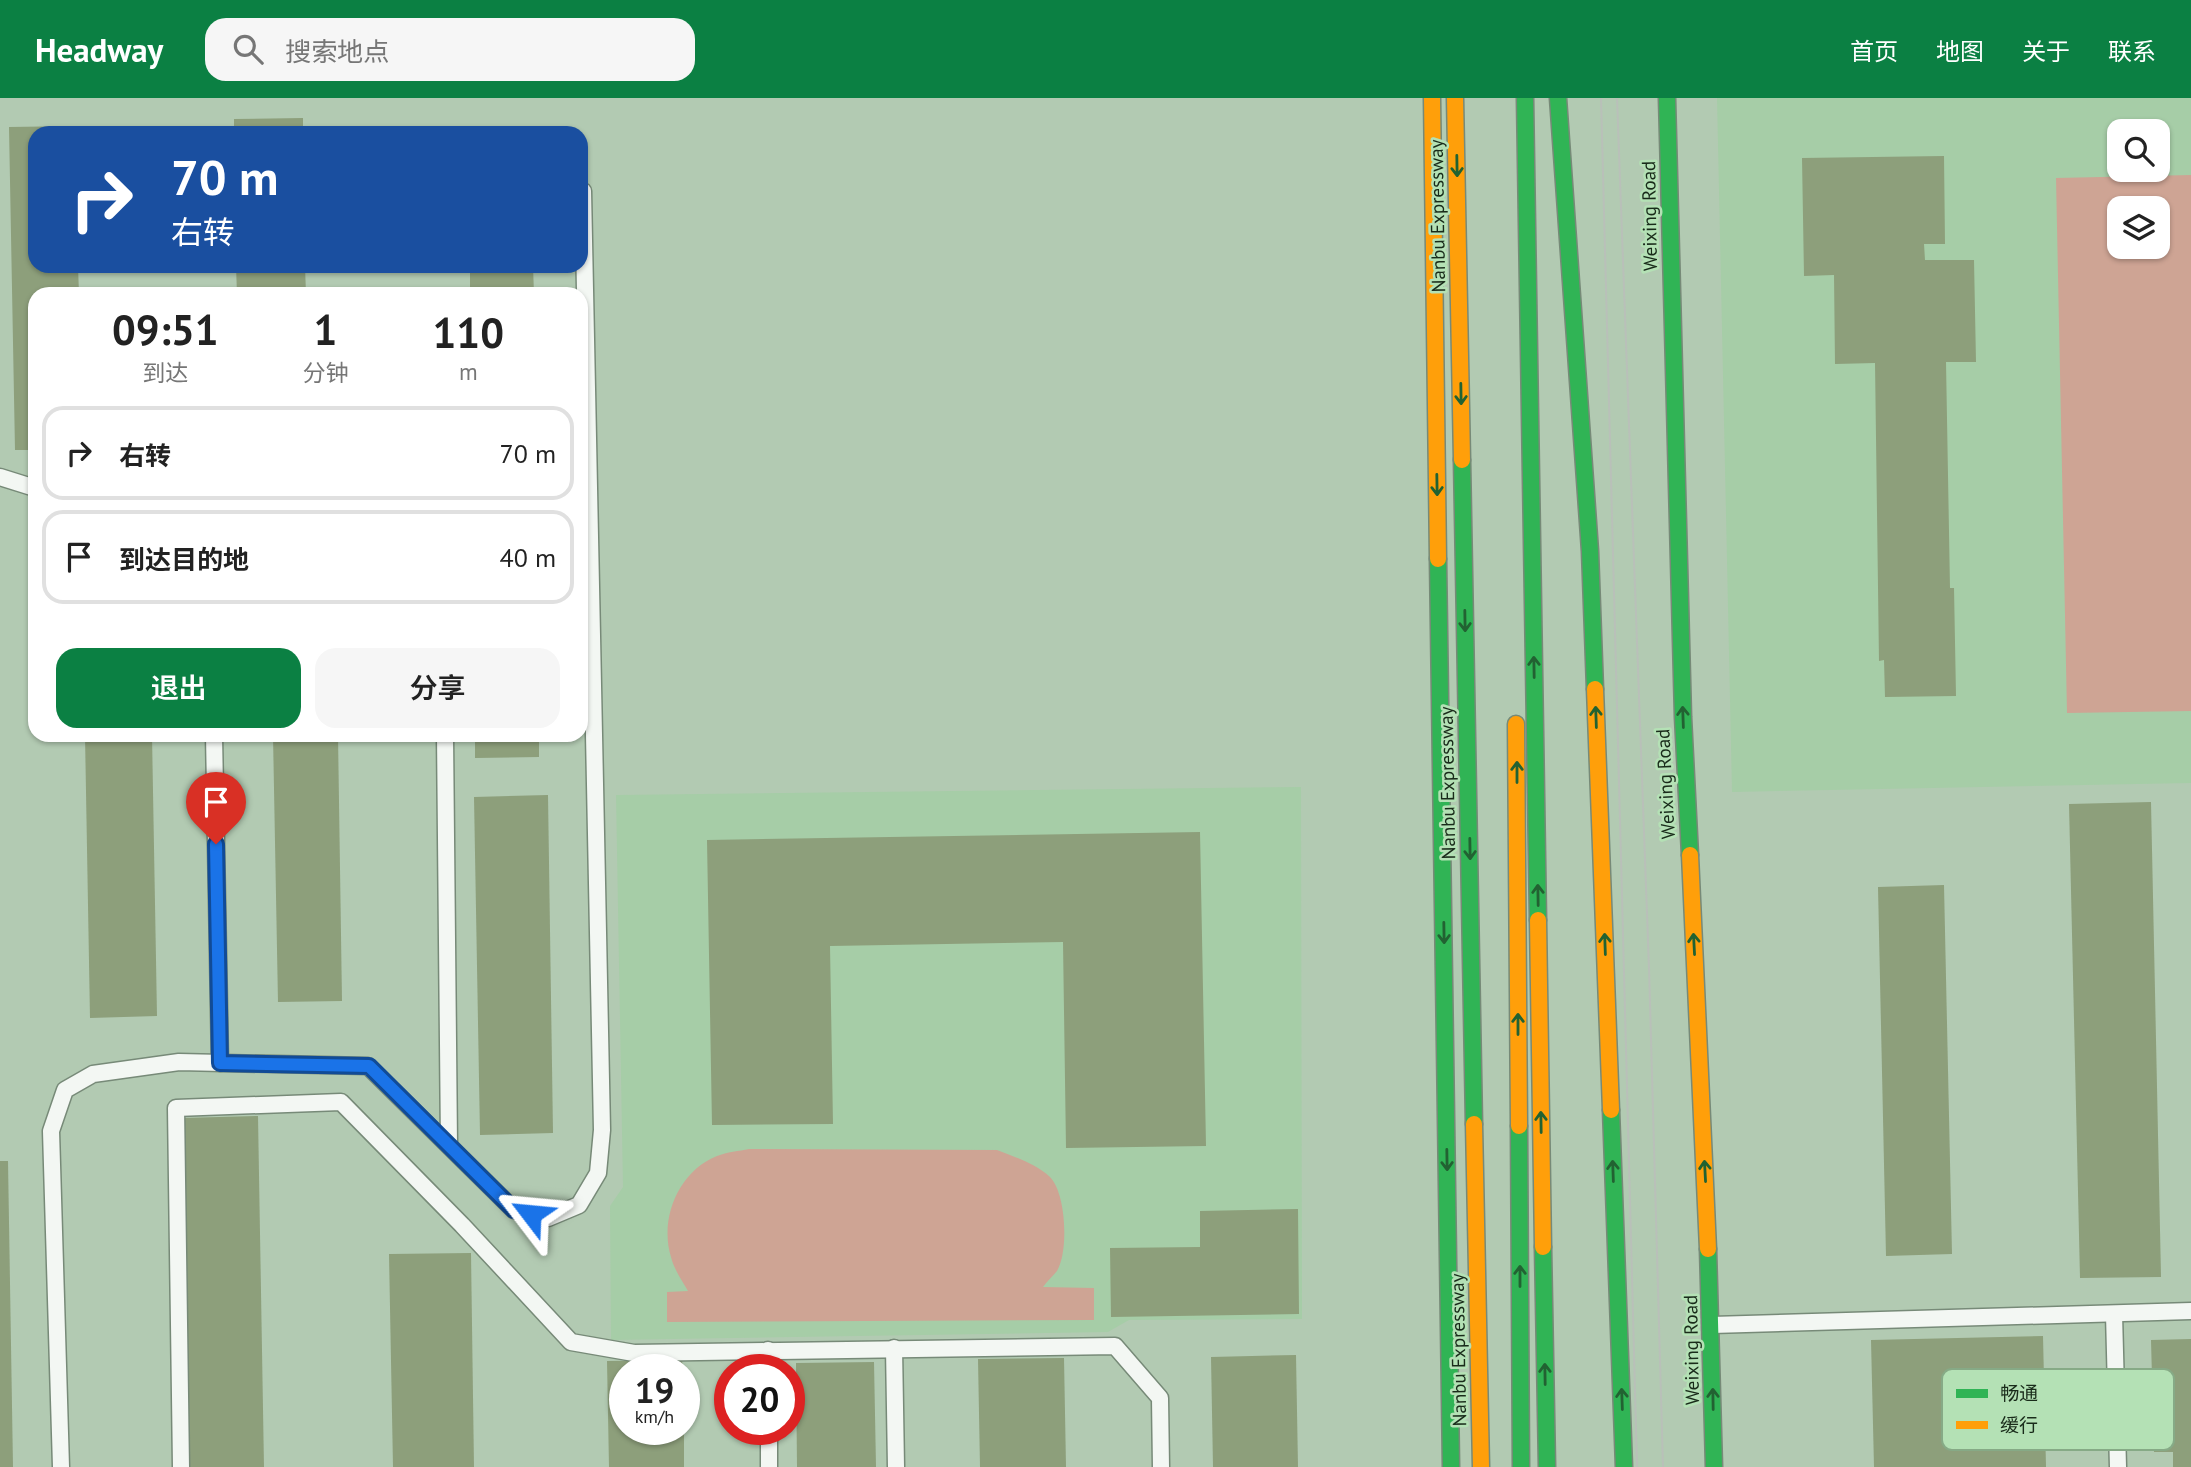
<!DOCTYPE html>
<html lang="zh">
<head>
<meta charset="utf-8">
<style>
  :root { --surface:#fff; --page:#f6f6f6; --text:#222; --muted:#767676; --line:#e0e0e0; --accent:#0b8043 }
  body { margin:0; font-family:"PT Sans","Noto Sans SC",sans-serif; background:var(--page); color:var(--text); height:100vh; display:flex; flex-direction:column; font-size:26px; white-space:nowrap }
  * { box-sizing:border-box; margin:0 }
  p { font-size:23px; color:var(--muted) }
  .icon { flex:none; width:38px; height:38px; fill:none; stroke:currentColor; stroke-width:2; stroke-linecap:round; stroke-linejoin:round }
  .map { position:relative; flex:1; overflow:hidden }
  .sheet { position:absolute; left:28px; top:189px; width:560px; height:455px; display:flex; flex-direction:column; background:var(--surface); border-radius:21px; box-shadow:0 2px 5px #0004 }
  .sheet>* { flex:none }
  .guide { position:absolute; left:28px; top:28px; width:560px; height:147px; border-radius:21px; box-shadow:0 2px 5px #0004; background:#1a4fa0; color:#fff; overflow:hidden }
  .buttons { position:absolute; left:2107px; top:21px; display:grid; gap:14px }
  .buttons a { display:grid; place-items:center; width:63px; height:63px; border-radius:14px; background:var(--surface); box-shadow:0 2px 5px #0004; font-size:35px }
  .speed { position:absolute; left:609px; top:1256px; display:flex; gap:14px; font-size:35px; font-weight:700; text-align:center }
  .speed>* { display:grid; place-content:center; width:91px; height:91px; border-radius:50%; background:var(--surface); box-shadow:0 2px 5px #0004; line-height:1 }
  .speed small { font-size:18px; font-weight:400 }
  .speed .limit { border:10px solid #d22; background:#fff; color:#111 }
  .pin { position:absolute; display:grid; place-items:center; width:60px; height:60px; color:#fff; margin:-72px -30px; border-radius:50% 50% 50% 0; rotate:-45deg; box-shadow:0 0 7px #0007 }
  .pin .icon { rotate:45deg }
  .me { position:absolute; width:77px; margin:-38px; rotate:299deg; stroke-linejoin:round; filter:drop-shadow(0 0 5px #0008) }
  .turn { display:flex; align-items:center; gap:24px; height:147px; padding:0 28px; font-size:32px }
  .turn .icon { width:91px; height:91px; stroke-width:2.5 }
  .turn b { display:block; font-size:49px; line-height:60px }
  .eta { display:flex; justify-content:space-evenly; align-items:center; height:119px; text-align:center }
  .eta b { font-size:42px; font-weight:600; line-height:49px }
  .action { display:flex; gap:14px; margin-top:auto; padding:14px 28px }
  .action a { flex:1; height:80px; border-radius:21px; background:var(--accent); color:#fff; font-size:28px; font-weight:600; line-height:80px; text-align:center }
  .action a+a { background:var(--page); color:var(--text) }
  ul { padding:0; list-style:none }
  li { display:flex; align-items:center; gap:21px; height:94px; margin:0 14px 10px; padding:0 14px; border:4px solid var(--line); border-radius:21px }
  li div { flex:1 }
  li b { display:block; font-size:26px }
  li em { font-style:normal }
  header { display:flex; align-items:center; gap:42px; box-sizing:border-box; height:98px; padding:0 35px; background:var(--accent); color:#fff }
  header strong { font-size:33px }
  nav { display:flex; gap:38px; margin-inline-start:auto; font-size:24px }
  .search { width:490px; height:63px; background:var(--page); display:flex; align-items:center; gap:18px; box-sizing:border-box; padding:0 24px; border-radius:21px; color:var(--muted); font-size:26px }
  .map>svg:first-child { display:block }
  .built { fill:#a6cda7; fill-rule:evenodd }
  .green { fill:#cea494; fill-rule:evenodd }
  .building { fill:#8d9f7b }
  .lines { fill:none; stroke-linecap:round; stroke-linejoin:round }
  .lane-casing { stroke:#778a78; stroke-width:19 }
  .fast-casing { stroke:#778a78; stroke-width:19 }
  .slow-casing { stroke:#778a78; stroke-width:19 }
  .lane { stroke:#f3f7f3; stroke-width:16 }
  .fast { stroke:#30b455; stroke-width:16 }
  .slow { stroke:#ff9f0a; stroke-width:16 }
  .tram { stroke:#b9c0b9; stroke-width:2 }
  .oneway { stroke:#226232 }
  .route-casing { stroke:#114b97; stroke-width:18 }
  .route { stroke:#1a73e8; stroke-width:12 }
  .labels { text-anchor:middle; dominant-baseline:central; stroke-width:5; stroke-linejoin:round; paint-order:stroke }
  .street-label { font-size:19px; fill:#192b1a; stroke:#b4e1b5 }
  .key { fill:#b4e1b5; stroke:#86aa86; stroke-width:2 }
  .key-label { font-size:19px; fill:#192b1a }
</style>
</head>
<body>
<header>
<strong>Headway</strong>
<div class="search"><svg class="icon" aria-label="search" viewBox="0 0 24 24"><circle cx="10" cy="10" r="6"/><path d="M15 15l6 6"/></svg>搜索地点</div>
<nav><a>首页</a><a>地图</a><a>关于</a><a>联系</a></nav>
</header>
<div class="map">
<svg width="2191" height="1369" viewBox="0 0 2191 1369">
  <rect width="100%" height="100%" fill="#b2cab2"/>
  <!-- built -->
  <g class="built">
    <path d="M1717 0H2191V685L1732 694ZM2119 33H2158V72H2119ZM2119 110H2158V149H2119Z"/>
    <polygon points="1301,689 1302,1221 1129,1222 1108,1234 611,1242 610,1108 623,1089 616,697"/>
  </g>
  <!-- green -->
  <g class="green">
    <path d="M2191 77V613L2067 615 2056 80ZM2119 110H2158V149H2119Z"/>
    <path d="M749 1051 997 1052C1015 1059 1036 1066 1050 1079 1066 1095 1069 1153 1057 1173 1053 1178 1047 1183 1043 1189L1094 1190V1222L667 1224V1194L688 1193C681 1181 674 1171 671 1159 659 1120 679 1073 717 1058 727 1054 739 1053 749 1051Z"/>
  </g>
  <!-- building -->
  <g class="building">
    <polygon points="303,20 303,35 234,35 234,21"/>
    <polygon points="76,28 76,35 35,35 35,168 78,168 79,196 35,196 35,352 15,352 9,29"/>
    <polygon points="1944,58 1945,146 1924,146 1925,162 1974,162 1976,264 1946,264 1950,490 1954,490 1956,598 1885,599 1884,562 1879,563 1875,265 1835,266 1834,177 1804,178 1802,60"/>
    <polygon points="236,168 305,168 306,196 237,196"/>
    <polygon points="470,168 533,168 534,196 470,196"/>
    <polygon points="85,637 152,637 157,918 90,920"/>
    <polygon points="273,637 338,637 342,903 278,904"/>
    <polygon points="475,637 539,637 539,659 475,660"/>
    <polygon points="548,697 553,1035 480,1037 474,699"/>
    <polygon points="2151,704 2161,1179 2080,1180 2069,706"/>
    <polygon points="1200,734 1206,1048 1066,1050 1063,844 830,848 833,1026 712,1027 707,742"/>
    <polygon points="1944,787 1952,1156 1886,1158 1878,789"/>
    <polygon points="258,1018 264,1369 188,1369 182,1020"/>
    <polygon points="0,1063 8,1063 13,1369 0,1369"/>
    <polygon points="1298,1111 1299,1216 1111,1219 1110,1150 1200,1149 1200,1113"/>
    <polygon points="471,1155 474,1369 393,1369 389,1156"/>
    <polygon points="2043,1238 2046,1369 1874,1369 1871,1242"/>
    <polygon points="2191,1241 2191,1369 2173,1369 2173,1354 2154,1354 2151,1242"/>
    <polygon points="1296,1257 1298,1369 1213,1369 1211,1259"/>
    <polygon points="1064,1260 1066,1369 980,1369 978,1261"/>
    <polygon points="682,1262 683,1272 625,1272 625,1332 684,1332 684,1369 609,1369 607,1263"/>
    <polygon points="874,1264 876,1369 797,1369 796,1265"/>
  </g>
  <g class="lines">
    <defs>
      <g id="lane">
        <polyline points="0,379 35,390"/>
        <polyline points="214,637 220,965"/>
        <polyline points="445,637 449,1047"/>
        <polyline points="2114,1216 2118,1369"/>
        <polyline points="1712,1227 2191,1213"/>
        <polyline points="894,1250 896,1369"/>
        <polyline points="768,1252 768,1272"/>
        <polyline points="769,1332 769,1369"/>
        <polyline points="61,1369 51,1033 65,992 93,976 179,964 368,968 514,1112 548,1120 579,1107 598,1075 602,1032 583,93"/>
        <polyline points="181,1369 176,1010 341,1004 462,1127 571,1244 634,1255 1115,1248 1160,1300 1161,1369"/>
      </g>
      <g id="fast">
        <polyline points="1525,0 1538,822"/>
        <polyline points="1558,0 1590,453 1595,591"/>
        <polyline points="1667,0 1683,619 1690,757"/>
        <polyline points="1462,362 1474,1026"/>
        <polyline points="1438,461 1451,1369"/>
        <polyline points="1611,1012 1624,1369"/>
        <polyline points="1519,1028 1521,1369"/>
        <polyline points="1543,1149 1547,1369"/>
        <polyline points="1708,1151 1714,1369"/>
      </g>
      <g id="slow">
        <polyline points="1432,0 1438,461"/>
        <polyline points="1455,0 1462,362"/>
        <polyline points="1595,591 1611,1012"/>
        <polyline points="1516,626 1519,1028"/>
        <polyline points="1690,757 1708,1151"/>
        <polyline points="1538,822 1543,1149"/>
        <polyline points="1474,1026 1481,1369"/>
      </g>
    </defs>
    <!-- lane casing -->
    <use href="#lane" class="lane-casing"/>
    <!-- fast casing -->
    <use href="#fast" class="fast-casing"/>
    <!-- slow casing -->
    <use href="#slow" class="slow-casing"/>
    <!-- lane -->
    <use href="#lane" class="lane"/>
    <!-- fast -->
    <use href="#fast" class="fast"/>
    <!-- slow -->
    <use href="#slow" class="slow"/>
    <!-- tram -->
    <g class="tram">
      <polyline points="1601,0 1637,1369"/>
      <polyline points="1617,0 1649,870 1663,1369"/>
    </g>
  </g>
  <!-- one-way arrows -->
  <defs><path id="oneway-shaft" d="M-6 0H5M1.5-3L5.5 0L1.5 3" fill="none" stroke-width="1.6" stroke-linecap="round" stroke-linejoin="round" transform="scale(1.75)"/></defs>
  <g class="oneway">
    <use href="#oneway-shaft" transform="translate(1457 68) rotate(89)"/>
    <use href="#oneway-shaft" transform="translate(1461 296) rotate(89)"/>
    <use href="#oneway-shaft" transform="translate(1437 387) rotate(89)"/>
    <use href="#oneway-shaft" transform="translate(1465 523) rotate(89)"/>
    <use href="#oneway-shaft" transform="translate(1534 569) rotate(-91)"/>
    <use href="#oneway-shaft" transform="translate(1596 619) rotate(-92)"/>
    <use href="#oneway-shaft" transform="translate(1683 619) rotate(-92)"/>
    <use href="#oneway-shaft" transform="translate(1517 674) rotate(-90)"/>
    <use href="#oneway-shaft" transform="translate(1470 751) rotate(89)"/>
    <use href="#oneway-shaft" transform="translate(1538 797) rotate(-91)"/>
    <use href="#oneway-shaft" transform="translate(1444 835) rotate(89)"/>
    <use href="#oneway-shaft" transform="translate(1605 846) rotate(-92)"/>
    <use href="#oneway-shaft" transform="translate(1694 846) rotate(-93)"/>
    <use href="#oneway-shaft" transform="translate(1518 926) rotate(-90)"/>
    <use href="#oneway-shaft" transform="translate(1541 1024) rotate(-91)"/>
    <use href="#oneway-shaft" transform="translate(1447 1062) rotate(89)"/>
    <use href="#oneway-shaft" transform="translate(1613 1073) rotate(-92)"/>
    <use href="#oneway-shaft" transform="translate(1705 1073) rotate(-93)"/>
    <use href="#oneway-shaft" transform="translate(1520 1178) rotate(-90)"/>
    <use href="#oneway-shaft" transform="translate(1545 1276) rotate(-91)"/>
    <use href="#oneway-shaft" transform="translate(1622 1301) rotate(-92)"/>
    <use href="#oneway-shaft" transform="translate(1713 1301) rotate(-91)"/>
  </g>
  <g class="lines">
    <defs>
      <polyline id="route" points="216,746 220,965 369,968 514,1112 531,1116"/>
    </defs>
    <!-- route casing -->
    <use href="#route" class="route-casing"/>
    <!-- route -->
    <use href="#route" class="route"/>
  </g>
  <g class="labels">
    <!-- street labels -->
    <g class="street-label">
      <text transform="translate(1437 118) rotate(-91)">Nanbu Expressway</text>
      <text transform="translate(1649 118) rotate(-91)">Weixing Road</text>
      <text transform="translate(1447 685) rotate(-91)">Nanbu Expressway</text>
      <text transform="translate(1665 686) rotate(-93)">Weixing Road</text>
      <text transform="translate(1458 1252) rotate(-91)">Nanbu Expressway</text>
      <text transform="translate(1691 1252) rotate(-91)">Weixing Road</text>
    </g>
  </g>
  <!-- legend -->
  <rect x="1942" y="1271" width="232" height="81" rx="10" class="key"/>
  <rect x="1956" y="1291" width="32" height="9" fill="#30b455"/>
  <rect x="1956" y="1323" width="32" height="8" fill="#ff9f0a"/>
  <g class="key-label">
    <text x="2000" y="1302">畅通</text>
    <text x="2000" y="1334">缓行</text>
  </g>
</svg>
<div class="buttons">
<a><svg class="icon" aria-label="search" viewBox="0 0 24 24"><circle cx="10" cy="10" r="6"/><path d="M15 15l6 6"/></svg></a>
<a><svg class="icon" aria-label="layers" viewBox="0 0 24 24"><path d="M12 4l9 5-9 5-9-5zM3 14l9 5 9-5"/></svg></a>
</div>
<div class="speed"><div>19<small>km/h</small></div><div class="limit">20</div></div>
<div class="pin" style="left:216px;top:746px;background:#d93025"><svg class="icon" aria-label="arrive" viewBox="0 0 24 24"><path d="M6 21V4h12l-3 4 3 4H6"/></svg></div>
<svg class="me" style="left:531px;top:1116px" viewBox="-20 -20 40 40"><path d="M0-17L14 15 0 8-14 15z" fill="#1a73e8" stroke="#fff" stroke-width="4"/></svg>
<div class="guide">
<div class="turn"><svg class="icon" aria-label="right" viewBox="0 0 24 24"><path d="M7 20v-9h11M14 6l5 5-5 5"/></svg><div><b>70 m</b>右转</div></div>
</div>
<section class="sheet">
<div class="eta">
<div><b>09:51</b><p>到达</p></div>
<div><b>1</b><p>分钟</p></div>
<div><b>110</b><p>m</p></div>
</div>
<ul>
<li><svg class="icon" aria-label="right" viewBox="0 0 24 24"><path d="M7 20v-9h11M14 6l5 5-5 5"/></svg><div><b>右转</b></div><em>70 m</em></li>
<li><svg class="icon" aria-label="arrive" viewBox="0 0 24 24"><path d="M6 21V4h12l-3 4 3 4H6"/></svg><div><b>到达目的地</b></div><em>40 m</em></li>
</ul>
<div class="action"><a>退出</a><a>分享</a></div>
</section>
</div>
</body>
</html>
